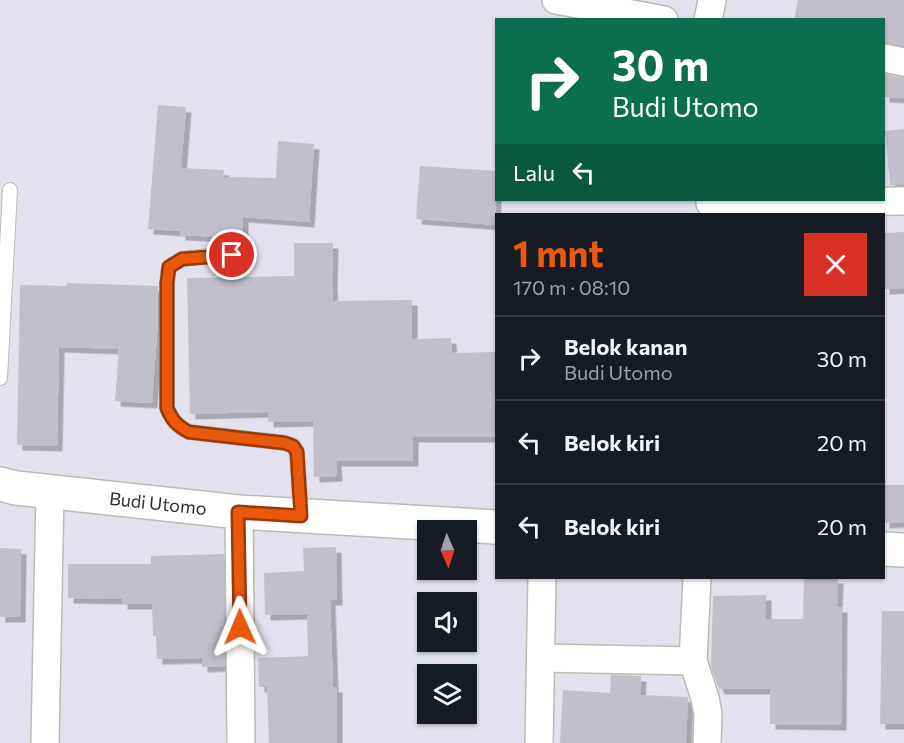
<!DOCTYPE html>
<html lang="id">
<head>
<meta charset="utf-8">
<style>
  :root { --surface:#171b24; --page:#242831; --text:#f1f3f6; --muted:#9ea1a6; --line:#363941; --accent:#ea580c }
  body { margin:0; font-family:Commissioner,sans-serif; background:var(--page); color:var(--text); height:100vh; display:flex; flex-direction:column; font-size:22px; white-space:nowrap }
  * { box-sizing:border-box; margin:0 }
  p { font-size:20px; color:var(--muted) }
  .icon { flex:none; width:33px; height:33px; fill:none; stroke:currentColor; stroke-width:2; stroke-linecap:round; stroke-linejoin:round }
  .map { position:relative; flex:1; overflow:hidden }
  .details { position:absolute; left:495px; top:213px; width:390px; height:366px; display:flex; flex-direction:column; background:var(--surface); border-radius:0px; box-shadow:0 2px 4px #0004 }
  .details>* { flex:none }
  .top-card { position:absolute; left:495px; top:18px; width:390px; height:183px; border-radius:0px; box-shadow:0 2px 4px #0004; background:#0b6e4f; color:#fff; overflow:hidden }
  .needle { width:39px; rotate:177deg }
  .tools { position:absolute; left:417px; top:520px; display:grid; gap:12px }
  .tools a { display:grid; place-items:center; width:60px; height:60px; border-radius:0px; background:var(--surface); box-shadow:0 2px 4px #0004; font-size:30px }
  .pin { position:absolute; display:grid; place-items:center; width:51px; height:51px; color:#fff; margin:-26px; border:3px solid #fff; border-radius:50%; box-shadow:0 2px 6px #0007 }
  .me { position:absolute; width:66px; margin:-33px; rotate:359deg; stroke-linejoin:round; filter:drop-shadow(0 0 4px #0008) }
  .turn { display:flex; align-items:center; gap:21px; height:126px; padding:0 18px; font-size:27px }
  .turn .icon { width:78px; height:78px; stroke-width:2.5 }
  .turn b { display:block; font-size:42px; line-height:51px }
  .then { display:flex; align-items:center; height:57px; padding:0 18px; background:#0003; gap:12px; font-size:22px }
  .round { display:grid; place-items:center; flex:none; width:63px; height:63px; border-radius:0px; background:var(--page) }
  .summary { display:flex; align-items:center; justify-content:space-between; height:102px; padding:0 18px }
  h1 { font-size:36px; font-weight:700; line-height:45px; color:var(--accent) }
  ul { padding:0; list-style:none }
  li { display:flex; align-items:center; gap:18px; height:84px; padding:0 18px; border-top:2px solid var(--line) }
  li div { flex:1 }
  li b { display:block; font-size:22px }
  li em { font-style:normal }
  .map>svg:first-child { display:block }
  .building { fill:#c2bfca; filter:url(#shadow) }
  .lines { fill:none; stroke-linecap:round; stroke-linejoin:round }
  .service-casing { stroke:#b7bdb1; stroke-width:16 }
  .minor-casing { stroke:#b7bdb1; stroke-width:30 }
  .tertiary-casing { stroke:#b7bdb1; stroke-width:36 }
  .service { stroke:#fff; stroke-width:14 }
  .minor { stroke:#fff; stroke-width:27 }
  .tertiary { stroke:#fff; stroke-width:33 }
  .route-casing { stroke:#983908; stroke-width:15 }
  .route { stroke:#ea580c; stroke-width:10 }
  .labels { text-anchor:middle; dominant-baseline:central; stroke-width:4.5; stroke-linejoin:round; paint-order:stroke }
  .street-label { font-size:18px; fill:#2e2e2e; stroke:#fff }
</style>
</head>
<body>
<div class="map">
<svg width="904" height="743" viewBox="0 0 904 743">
  <defs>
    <filter id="shadow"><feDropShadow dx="5.5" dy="5.5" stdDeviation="0" flood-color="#0004"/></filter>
  </defs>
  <rect width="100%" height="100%" fill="#e4e1ee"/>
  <!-- building -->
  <g class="building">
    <polygon points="798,0 904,0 904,46 884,43 884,20 794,20"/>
    <polygon points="884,74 904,77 904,98 884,97"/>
    <polygon points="158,105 186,107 181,168 224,170 223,177 276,178 278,141 314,144 309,222 243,217 243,234 220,233 220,237 180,235 180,231 148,229"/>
    <polygon points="904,129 904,185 890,185 885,131"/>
    <polygon points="420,166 496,171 496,225 416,219"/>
    <polygon points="904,232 904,288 884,289 884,233"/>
    <polygon points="294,243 333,243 332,284 333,301 412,300 412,339 451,338 452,353 496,352 496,437 413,437 413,461 336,461 337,476 314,477 313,421 268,422 268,412 190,414 187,278 294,276"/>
    <polygon points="67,283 158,286 158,319 152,403 115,401 119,349 59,347 57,446 17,445 20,285 67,286"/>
    <polygon points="884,485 904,485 904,522 884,523"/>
    <polygon points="336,547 337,600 330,600 333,687 337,687 337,743 269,743 267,687 259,687 258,658 308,656 307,614 265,615 264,573 304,571 303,548"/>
    <polygon points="0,548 21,549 20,617 0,617"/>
    <polygon points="224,554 225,666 202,667 202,658 157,659 156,636 153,636 152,604 122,604 122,599 68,598 68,564 151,564 151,556"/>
    <polygon points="804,578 838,578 837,607 842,607 841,725 770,724 770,689 719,689 711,667 713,596 766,595 766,619 803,619"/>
    <polygon points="882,611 904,611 904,724 880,724"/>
    <polygon points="611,675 641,676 640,695 688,697 686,743 560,743 563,690 610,693"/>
  </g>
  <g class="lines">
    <defs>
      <g id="service">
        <path d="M232 255 209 256 182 259 169 267 167 283V408C172 420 177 426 189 432L285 443 293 446 297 452 301 516"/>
        <polyline points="0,378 10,190"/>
      </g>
      <g id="minor">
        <polyline points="556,0 664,20"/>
        <polyline points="708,20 712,0"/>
        <polyline points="884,58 904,62"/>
        <polyline points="710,203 904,201"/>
        <polyline points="239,512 241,743"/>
        <polyline points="697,578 693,661 705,698 708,714 707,743"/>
        <polyline points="541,658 693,661"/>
        <polyline points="45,743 50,492"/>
        <polyline points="539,743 542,578"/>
      </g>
      <g id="tertiary">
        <polyline points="0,484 16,488 239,512 496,527"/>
        <polyline points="884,549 904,550"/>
      </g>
    </defs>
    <!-- service casing -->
    <use href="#service" class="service-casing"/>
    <!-- minor casing -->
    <use href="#minor" class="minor-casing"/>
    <!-- tertiary casing -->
    <use href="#tertiary" class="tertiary-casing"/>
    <!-- service -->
    <use href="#service" class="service"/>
    <!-- minor -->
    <use href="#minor" class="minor"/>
    <!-- tertiary -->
    <use href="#tertiary" class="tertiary"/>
  </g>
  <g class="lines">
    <defs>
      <path id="route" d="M232 255 182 259 169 267 167 283V408C172 420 177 426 189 432L285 443 293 446 297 452 301 516 238 512 240 627"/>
    </defs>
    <!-- route casing -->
    <use href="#route" class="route-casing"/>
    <!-- route -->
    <use href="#route" class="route"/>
  </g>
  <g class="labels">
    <!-- street labels -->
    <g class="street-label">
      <text transform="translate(158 503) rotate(6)">Budi Utomo</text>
    </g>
  </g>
</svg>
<div class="tools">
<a><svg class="needle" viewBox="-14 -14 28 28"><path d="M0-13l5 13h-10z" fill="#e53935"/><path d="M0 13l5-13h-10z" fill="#9ea1a6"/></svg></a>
<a><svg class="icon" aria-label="sound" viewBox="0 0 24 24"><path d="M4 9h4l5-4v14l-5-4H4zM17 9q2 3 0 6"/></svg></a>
<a><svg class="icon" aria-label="layers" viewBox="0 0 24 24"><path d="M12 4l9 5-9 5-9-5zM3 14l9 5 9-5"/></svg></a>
</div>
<div class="pin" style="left:232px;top:255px;background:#d93025"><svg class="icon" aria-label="arrive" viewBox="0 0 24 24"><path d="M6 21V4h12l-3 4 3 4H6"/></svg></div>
<svg class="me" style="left:240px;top:627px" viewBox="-20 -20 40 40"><path d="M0-17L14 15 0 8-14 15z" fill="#ea580c" stroke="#fff" stroke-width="4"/></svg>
<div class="top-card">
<div class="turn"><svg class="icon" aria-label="right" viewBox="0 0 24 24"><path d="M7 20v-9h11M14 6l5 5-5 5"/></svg><div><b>30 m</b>Budi Utomo</div></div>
<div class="then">Lalu<svg class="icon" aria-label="left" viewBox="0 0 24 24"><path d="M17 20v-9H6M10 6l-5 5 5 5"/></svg></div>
</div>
<section class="details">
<div class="summary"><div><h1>1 mnt</h1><p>170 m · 08:10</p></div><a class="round" style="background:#d93025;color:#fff"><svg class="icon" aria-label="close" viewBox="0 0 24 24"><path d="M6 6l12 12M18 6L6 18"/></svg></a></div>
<ul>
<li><svg class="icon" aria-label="right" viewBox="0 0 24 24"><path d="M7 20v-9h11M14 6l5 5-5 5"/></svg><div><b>Belok kanan</b><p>Budi Utomo</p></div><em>30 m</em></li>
<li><svg class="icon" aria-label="left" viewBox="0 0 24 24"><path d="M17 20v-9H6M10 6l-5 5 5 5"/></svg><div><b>Belok kiri</b></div><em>20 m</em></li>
<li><svg class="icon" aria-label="left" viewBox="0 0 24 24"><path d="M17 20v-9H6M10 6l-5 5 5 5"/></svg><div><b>Belok kiri</b></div><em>20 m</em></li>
</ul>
</section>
</div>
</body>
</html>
